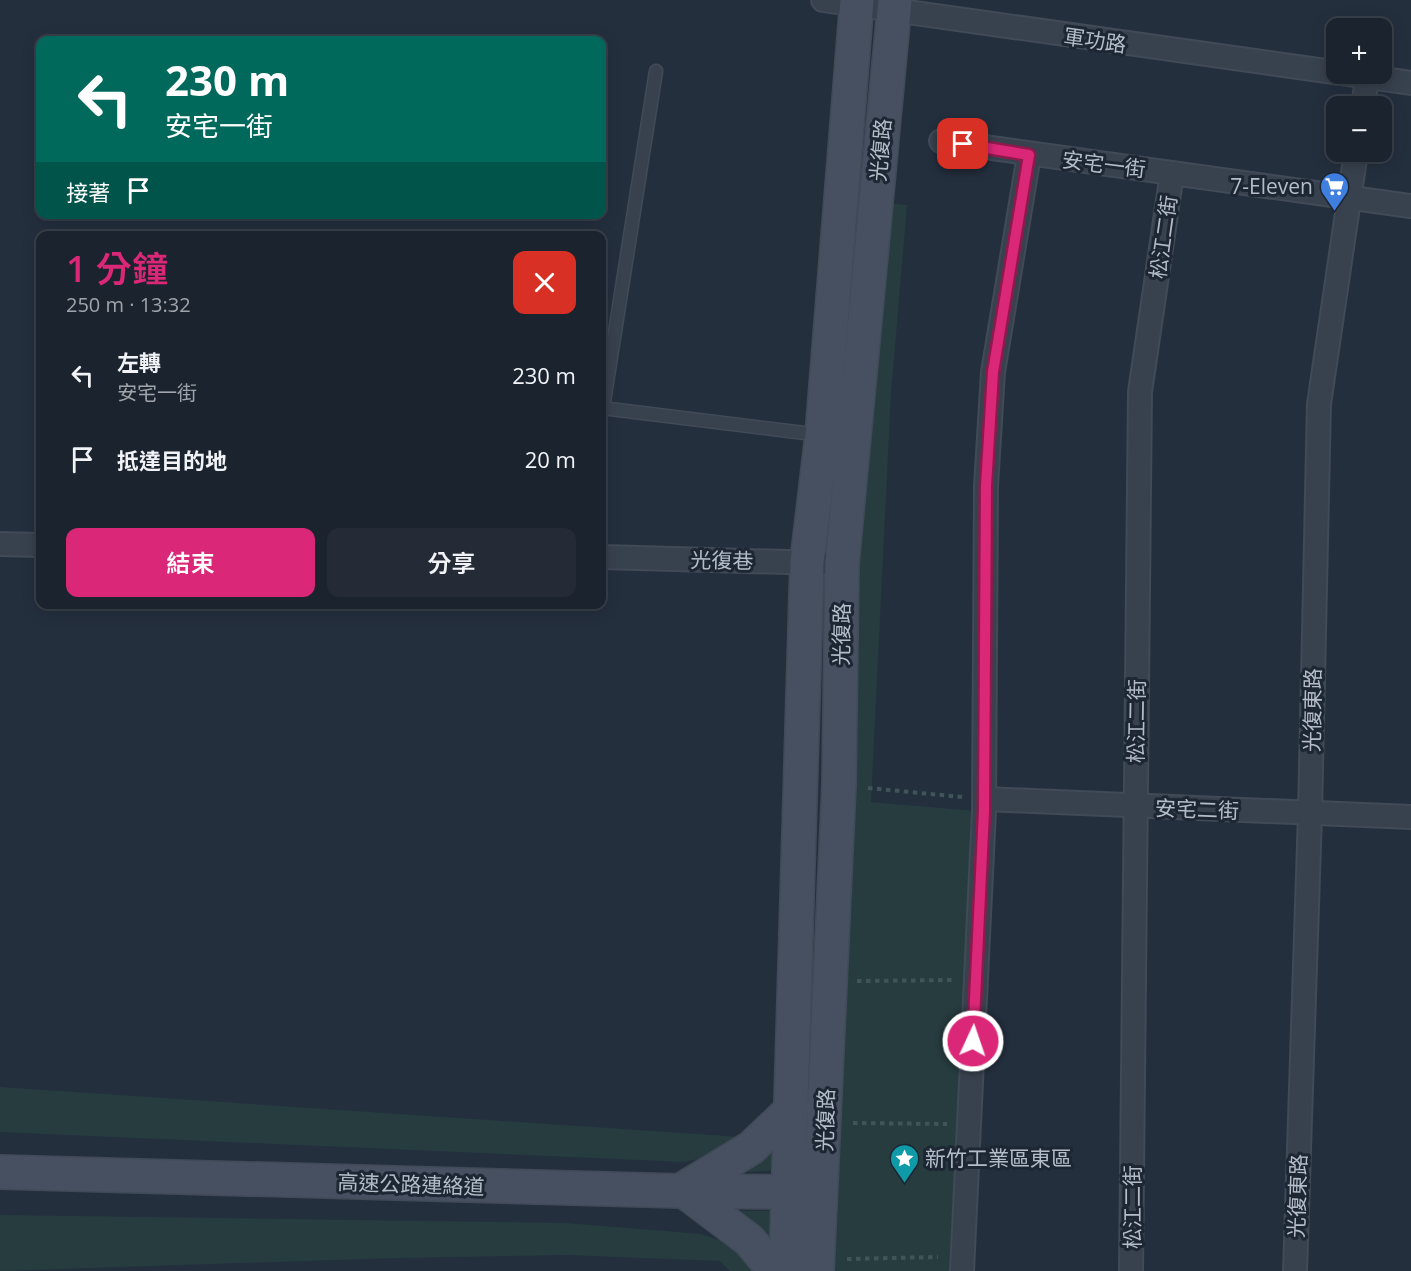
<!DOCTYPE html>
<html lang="zh-TW">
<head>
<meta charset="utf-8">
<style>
  :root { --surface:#1b232e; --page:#242b36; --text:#f1f3f6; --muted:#a0a4aa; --line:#39404a; --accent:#db2777 }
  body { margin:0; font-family:"Open Sans","Noto Sans TC",sans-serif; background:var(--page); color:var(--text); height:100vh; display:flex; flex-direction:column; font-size:22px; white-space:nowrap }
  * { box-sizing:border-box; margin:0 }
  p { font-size:20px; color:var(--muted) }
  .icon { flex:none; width:33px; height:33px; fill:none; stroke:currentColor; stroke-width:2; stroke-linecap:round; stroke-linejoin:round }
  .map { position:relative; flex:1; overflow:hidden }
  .side { position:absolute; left:36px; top:231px; width:570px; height:378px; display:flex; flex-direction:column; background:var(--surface); border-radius:12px; box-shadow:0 3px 15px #0003,0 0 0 2px var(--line) }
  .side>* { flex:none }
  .guide { position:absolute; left:36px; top:36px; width:570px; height:183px; border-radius:12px; box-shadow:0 3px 15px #0003,0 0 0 2px var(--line); background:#00695c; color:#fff; overflow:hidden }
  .tools { position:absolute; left:1326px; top:18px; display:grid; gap:12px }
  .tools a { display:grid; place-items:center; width:66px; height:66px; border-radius:12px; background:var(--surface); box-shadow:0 3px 15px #0003,0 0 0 2px var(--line); font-size:30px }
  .pin { position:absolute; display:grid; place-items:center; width:51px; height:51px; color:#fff; margin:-26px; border-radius:12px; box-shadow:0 3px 9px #0006 }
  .me { position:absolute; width:66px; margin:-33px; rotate:3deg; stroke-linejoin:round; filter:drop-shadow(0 0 4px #0008) }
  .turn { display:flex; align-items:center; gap:21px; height:126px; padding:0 30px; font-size:27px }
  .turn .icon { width:78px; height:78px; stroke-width:2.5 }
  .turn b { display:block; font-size:42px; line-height:51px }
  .then { display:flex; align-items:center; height:57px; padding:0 30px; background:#0003; gap:12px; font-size:22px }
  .round { display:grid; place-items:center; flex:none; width:63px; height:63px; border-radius:12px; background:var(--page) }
  .head { display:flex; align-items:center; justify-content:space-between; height:102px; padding:0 30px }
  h1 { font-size:36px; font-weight:600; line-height:45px; color:var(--accent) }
  .button { display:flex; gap:12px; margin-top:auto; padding:12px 30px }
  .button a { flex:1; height:69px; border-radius:12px; background:var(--accent); color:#fff; font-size:24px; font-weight:600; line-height:69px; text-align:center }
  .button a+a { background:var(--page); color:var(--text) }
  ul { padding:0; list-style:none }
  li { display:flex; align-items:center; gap:18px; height:84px; padding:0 30px }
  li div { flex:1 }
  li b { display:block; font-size:22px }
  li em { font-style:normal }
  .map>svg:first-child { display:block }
  .green { fill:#263c3f }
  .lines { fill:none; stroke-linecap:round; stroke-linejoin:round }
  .lane-casing { stroke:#414a57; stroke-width:15 }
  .street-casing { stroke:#414a57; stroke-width:26 }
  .secondary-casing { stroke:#414a57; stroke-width:36 }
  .path { stroke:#3f5557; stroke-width:4; stroke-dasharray:4.5 4.5; stroke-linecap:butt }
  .lane { stroke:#38414e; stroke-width:12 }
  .street { stroke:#38414e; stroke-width:22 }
  .secondary { stroke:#465061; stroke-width:33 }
  .route-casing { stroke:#8e194d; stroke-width:15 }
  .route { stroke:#db2777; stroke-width:10 }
  .labels { text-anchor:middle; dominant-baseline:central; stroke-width:6; stroke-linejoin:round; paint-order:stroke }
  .street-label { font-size:21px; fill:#b4bcc9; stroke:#1d2633 }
  .poi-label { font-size:21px; fill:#b4bcc9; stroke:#1d2633; text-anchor:end }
</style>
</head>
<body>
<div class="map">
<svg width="1411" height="1271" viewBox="0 0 1411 1271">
  <rect width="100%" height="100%" fill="#242f3e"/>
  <!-- green -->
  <g class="green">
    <polygon points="884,203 907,205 891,393 871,802 975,811 955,1271 825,1271 848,563"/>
    <polygon points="0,1087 741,1137 719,1154 685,1162 0,1132"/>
    <polygon points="773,1143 782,1170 730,1173"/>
    <polygon points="727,1211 781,1211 779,1251"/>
    <polygon points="0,1215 566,1223 701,1234 733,1245 754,1271 730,1271 720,1261 567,1255 396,1258 0,1271"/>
  </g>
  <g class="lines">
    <defs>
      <g id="lane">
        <polyline points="602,408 821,435"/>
        <polyline points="603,408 656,71"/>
      </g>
      <g id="street">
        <polyline points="823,0 1411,83"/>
        <polyline points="1363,106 1367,79"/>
        <polyline points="941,141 1411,206"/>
        <polyline points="0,544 40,545"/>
        <polyline points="602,557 822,563"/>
        <polyline points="984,799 1411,817"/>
        <polyline points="962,1271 984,811 986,486 993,372 1029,155"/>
        <polyline points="1131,1271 1140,392 1172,173"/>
        <polyline points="1295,1271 1310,814 1319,404 1356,152"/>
      </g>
      <g id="secondary">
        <polyline points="0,1172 680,1191 808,1192"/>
        <polyline points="680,1191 751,1148 793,1108"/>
        <polyline points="684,1191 749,1240 775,1271"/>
        <polyline points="786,1271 807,562 822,436 857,0"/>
        <polyline points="817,1271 839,785 842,564 895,0"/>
      </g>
    </defs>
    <!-- lane casing -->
    <use href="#lane" class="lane-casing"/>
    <!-- street casing -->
    <use href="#street" class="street-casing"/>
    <!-- secondary casing -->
    <use href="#secondary" class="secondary-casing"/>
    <!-- path -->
    <g class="path">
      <polyline points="868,788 962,797"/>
      <polyline points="857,981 952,980"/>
      <polyline points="853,1123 947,1124"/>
      <polyline points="847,1259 938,1257"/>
    </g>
    <!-- lane -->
    <use href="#lane" class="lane"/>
    <!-- street -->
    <use href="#street" class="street"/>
    <!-- secondary -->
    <use href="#secondary" class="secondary"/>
  </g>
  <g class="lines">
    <defs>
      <polyline id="route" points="963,144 1029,155 993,372 986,486 984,811 973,1041"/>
    </defs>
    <!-- route casing -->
    <use href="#route" class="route-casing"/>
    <!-- route -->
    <use href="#route" class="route"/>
  </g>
  <!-- icons -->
  <defs>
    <symbol id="supermarket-pin" viewBox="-11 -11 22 30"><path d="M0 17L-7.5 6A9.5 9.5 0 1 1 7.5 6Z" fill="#3f7fe0" stroke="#1d2633"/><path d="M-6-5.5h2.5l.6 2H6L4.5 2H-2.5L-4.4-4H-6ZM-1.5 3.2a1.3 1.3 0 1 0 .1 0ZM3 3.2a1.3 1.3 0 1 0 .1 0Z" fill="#fff"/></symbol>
    <symbol id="sight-pin" viewBox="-11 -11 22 30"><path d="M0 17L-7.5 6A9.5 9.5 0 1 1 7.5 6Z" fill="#0f9aa8" stroke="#1d2633"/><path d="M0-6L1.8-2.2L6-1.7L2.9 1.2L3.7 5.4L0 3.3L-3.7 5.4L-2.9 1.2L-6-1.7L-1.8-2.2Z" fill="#fff"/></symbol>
  </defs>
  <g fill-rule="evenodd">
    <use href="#supermarket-pin" x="1318" y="170" width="33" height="45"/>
    <use href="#sight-pin" x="888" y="1142" width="33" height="45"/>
  </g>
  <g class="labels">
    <!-- street labels -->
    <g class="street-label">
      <text transform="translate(1095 40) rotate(8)">軍功路</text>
      <text transform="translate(880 150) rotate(-85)">光復路</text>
      <text transform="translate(1104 164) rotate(7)">安宅一街</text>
      <text transform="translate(1163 237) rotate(-82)">松江二街</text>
      <text transform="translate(722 560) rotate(1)">光復巷</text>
      <text transform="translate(841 634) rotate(-89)">光復路</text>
      <text transform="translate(1312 710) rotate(-89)">光復東路</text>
      <text transform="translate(1136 721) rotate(-89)">松江二街</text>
      <text transform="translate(1197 809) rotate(2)">安宅二街</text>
      <text transform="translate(825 1120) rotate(-88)">光復路</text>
      <text transform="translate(411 1184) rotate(2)">高速公路連絡道</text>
      <text transform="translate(1297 1196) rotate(-88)">光復東路</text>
      <text transform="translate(1132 1207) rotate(-90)">松江二街</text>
    </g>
    <!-- poi labels -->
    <g class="poi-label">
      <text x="1313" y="186">7-Eleven</text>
      <text x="925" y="1158" text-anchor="start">新竹工業區東區</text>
    </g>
  </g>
</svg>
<div class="tools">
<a>+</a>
<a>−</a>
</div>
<div class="pin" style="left:963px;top:144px;background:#d93025"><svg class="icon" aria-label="arrive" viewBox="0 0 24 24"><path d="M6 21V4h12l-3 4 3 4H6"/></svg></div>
<svg class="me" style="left:973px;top:1041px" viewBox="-20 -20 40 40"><circle r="17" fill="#db2777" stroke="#fff" stroke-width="3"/><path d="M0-11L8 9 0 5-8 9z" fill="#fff"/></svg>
<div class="guide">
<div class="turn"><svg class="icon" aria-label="left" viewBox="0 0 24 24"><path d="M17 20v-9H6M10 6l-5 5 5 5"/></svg><div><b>230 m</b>安宅一街</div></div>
<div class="then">接著<svg class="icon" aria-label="arrive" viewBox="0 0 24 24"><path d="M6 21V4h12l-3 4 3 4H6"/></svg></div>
</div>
<section class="side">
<div class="head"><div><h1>1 分鐘</h1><p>250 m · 13:32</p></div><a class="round" style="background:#d93025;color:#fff"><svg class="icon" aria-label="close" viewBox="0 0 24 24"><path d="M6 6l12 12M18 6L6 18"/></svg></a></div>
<ul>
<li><svg class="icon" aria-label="left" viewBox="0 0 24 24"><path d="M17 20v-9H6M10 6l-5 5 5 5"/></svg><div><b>左轉</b><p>安宅一街</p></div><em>230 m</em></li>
<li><svg class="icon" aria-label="arrive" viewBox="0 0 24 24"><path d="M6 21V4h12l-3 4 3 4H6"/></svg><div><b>抵達目的地</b></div><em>20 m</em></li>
</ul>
<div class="button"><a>結束</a><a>分享</a></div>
</section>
</div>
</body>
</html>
